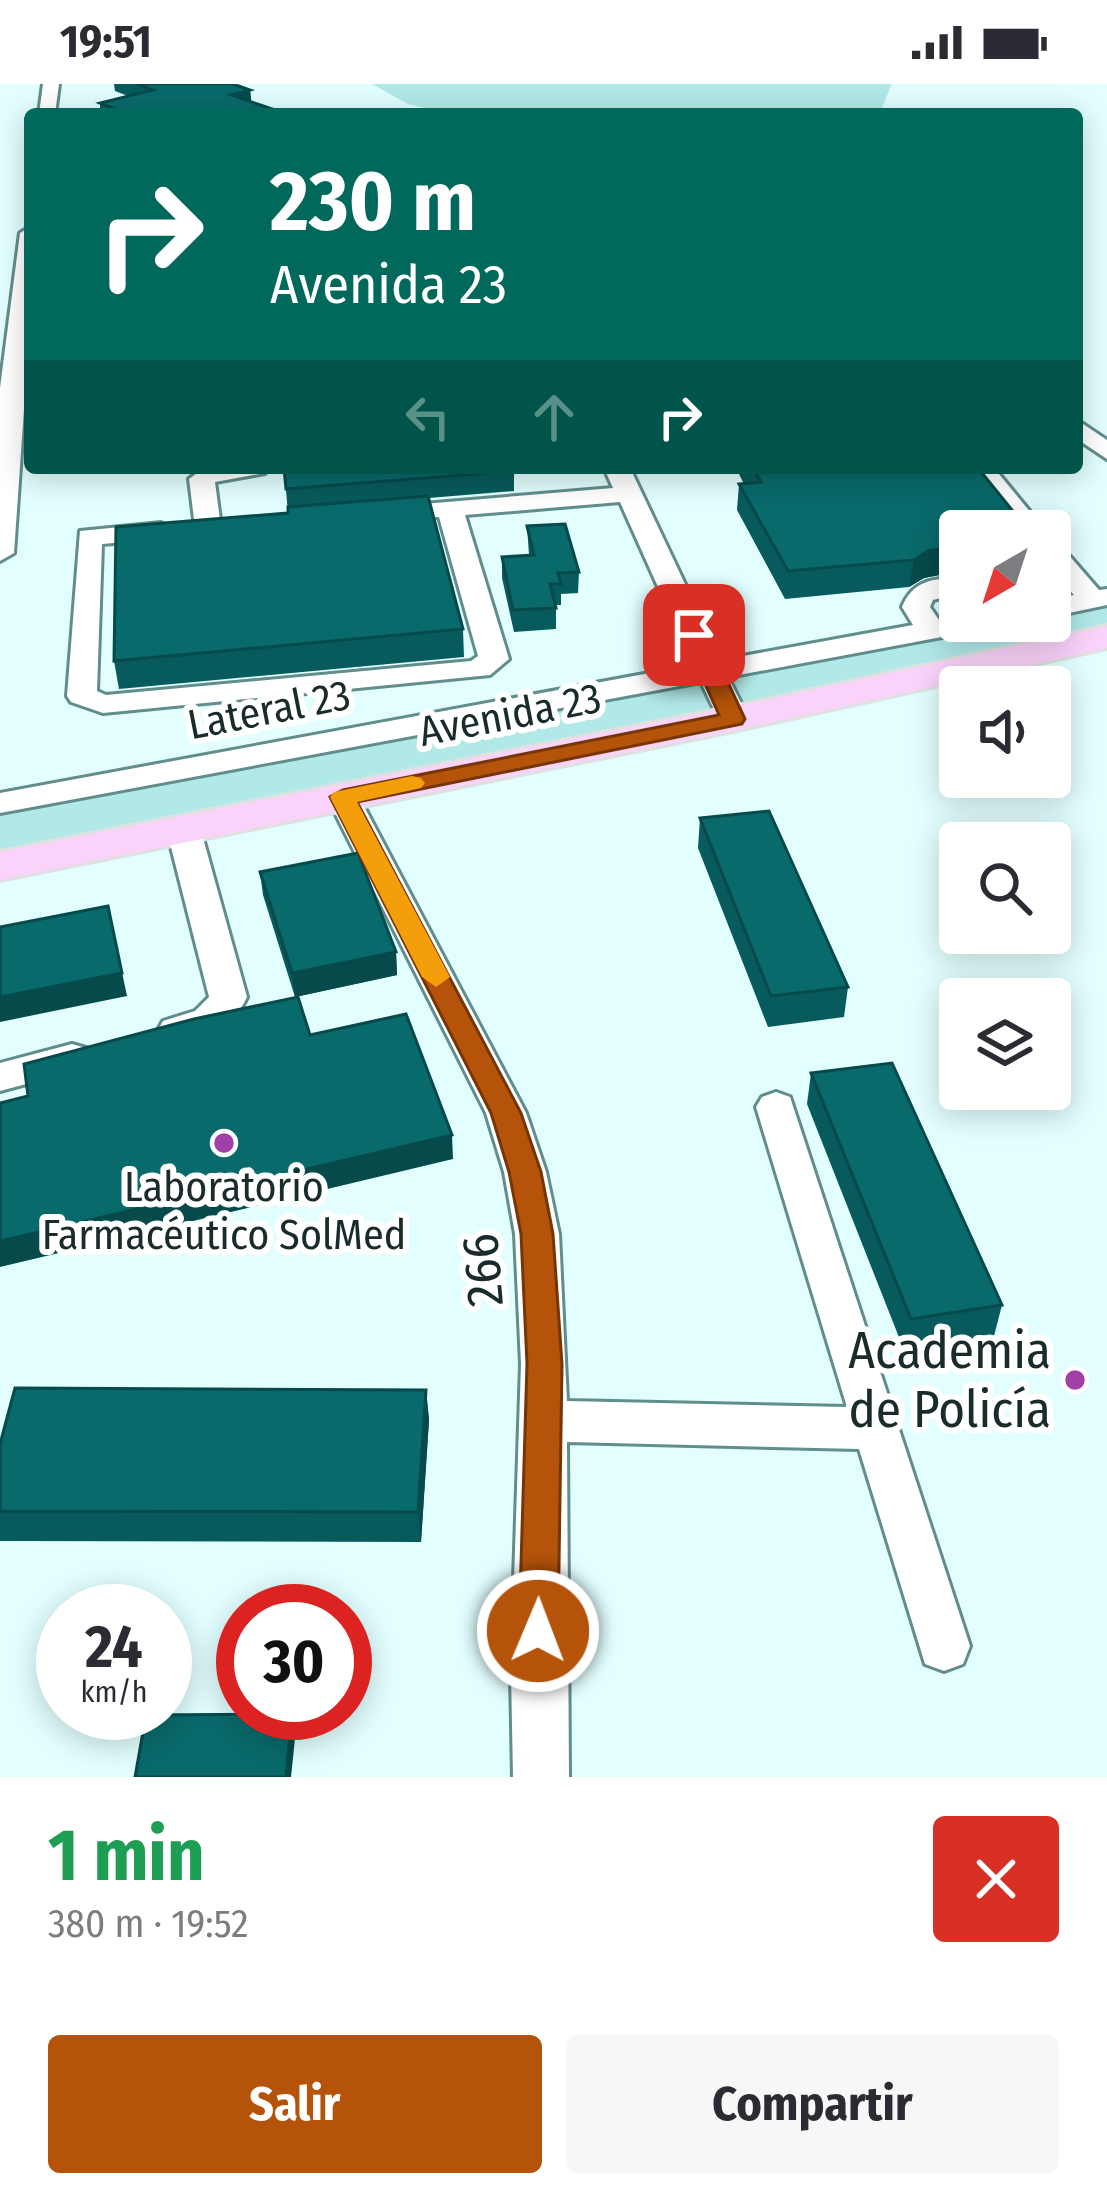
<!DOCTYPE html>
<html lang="es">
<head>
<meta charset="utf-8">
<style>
  :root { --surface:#fff; --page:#f7f7f7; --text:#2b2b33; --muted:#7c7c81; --accent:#b45309 }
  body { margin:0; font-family:"Fira Sans Condensed",sans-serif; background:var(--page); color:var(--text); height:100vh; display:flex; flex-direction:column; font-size:45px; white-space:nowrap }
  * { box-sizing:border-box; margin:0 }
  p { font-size:39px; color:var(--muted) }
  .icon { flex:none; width:66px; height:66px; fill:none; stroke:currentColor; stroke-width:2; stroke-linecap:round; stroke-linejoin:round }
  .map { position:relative; height:1693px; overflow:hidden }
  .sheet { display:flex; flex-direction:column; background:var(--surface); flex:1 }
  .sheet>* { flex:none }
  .guide { position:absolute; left:24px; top:24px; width:1059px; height:366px; border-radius:12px; box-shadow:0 6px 30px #0003; background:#00695c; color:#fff; overflow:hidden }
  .needle { width:78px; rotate:219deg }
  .tools { position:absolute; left:939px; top:426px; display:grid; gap:24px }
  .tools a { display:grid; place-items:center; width:132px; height:132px; border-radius:12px; background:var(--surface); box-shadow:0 6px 30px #0003; font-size:60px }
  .speed { position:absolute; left:36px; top:1500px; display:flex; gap:24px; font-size:60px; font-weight:700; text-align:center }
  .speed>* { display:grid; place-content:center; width:156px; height:156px; border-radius:50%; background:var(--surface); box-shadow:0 6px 30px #0003; line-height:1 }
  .speed small { font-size:30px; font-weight:400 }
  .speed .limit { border:18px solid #d22; background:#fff; color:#111 }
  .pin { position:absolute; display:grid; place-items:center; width:102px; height:102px; color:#fff; margin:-51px; border-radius:24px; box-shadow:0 6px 18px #0006 }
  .me { position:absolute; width:132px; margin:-66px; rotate:1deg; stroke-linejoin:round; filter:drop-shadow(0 0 9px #0008) }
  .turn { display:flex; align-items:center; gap:42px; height:252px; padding:0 48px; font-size:54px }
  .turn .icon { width:156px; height:156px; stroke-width:2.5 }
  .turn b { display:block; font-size:84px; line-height:102px }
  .lanes { display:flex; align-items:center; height:114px; padding:0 48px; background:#0003; justify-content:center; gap:60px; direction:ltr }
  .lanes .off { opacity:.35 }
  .round { display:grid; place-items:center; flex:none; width:126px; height:126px; border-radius:12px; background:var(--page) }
  .headline { display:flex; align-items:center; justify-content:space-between; height:204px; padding:0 48px }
  h1 { font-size:72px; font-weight:700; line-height:90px; color:#1e9e55 }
  .button { display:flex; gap:24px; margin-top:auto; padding:24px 48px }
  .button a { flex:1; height:138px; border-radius:12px; background:var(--accent); color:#fff; font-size:48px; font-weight:700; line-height:138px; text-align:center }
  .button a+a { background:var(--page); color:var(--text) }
  .status { display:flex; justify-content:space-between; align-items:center; height:84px; padding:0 60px; background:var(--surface); direction:ltr }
  .status svg { height:33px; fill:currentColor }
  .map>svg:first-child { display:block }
  .green { fill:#b1e9e8 }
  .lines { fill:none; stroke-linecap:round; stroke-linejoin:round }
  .minor-casing { stroke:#618d8d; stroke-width:6 }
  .major-casing { stroke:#dfe1e1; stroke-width:6 }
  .minor { fill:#fff; fill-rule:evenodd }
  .major { fill:#fad3fa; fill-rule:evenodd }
  .wall { fill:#085b5c }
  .shaded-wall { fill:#064a4b }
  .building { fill:#096a6b; stroke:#064a4b; stroke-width:3 }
  .route { fill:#b45309; stroke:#753606; stroke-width:3 }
  .slow { fill:#f59e0b }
  .poi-dot { fill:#a140a6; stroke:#fff; stroke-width:4.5 }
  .labels { text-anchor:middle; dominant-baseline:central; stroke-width:12; stroke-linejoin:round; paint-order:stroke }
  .street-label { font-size:42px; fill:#192b2b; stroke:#fff }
  .poi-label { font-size:42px; fill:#192b2b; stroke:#fff }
  .near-street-label { font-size:51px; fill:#192b2b; stroke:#fff }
  .near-poi-label { font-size:51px; fill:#192b2b; stroke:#fff; text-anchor:end }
</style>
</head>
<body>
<div class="status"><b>19:51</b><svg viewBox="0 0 49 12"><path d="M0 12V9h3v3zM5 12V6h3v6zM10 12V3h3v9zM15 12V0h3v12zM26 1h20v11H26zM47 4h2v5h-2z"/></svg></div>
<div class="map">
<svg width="1107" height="1693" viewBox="0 0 1107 1693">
  <rect width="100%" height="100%" fill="#e2fefe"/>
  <!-- green -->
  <g class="green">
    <polygon points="372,0 892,0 879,30 454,30 408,20"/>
    <polygon points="1107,505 1107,552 0,779 0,724 960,537 1050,537 1050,516"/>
  </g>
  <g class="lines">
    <defs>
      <g id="minor">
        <polygon points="43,0 59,0 55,30 39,30"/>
        <polygon points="30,143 30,239 14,469 0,477 0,304 20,149"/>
        <polygon points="1077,336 1107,356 1107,375 1077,355"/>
        <polygon points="204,384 269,384 265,389 215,398 221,443 208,451 195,443 189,395"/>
        <path d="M604 384H630L721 576 913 541 902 523C913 496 933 495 960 493V509L933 516 930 523 939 536 960 532V537H993L979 546 728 593 749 635 733 644 722 642 701 598 0 729V709L693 581 620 418 465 431 509 575 490 591 103 629 71 618 67 612 80 447 161 439 174 447 161 455 102 460 97 607 106 611 471 577 478 572 439 433 375 436 371 430 375 424 613 404Z"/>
        <polygon points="968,384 994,384 1046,447 1019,447"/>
        <polygon points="1050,459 1060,461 1099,506 1107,505 1107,521 1050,533 1050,515 1074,511 1050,484"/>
        <polygon points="343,703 359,713 526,1029 546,1088 559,1150 567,1317 847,1323 756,1023 762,1013 776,1008 790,1013 970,1562 963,1580 944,1587 925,1580 859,1365 567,1358 569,1693 513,1693 511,1589 521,1280 515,1150 504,1088 486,1029 327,713"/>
        <path d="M184 737 196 740 201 747 247 913C233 944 197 965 163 955L158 946 163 937 195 927 209 913 167 747 172 740Z"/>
        <polygon points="72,960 86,964 92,974 86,984 0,1007 0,979"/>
      </g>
      <polygon id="major" points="1107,542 1107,564 733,647 0,796 0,768 733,623"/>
    </defs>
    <!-- minor casing -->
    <use href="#minor" class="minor-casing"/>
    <!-- major casing -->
    <use href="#major" class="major-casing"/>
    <!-- minor -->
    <use href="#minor" class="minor"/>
    <!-- major -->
    <use href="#major" class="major"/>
  </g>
  <!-- wall -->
  <g class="wall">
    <polygon points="114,0 233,0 250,6 251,18 281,30 100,30 100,19 128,12 115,7"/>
    <polygon points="284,384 514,387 514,407 429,414 463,545 464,573 119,605 114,577 288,429"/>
    <polygon points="736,384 978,384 960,447 960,490 950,489 924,494 909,503 785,515 737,426 739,400 744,400"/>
    <polygon points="527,442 579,488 578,509 561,510 561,521 556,521 556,545 514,548 502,494 502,473 529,471"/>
    <polygon points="700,734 848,903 844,933 768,943 698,764"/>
    <polygon points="260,788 396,868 397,891 295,913 263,811"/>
    <polygon points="811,989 1002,1221 994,1252 904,1266 807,1020"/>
    <polygon points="426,1306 429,1336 421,1458 0,1457 0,1427"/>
  </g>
  <!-- shaded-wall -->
  <g class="shaded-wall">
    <polygon points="250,6 252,23 231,11"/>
    <polygon points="954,462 950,489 924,494 909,503 914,476 928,467"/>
    <polygon points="108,822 127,912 0,938 0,913"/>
    <polygon points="396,868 397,891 295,913 292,889"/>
    <polygon points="452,1051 453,1075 0,1183 0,1157"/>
    <polygon points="426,1306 429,1336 421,1458 418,1428"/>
    <polygon points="292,1630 296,1645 291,1693 286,1693"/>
  </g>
  <!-- building -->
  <g class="building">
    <polygon points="137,0 233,0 250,6 231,11 281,28 101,30 117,26 100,19 153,6"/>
    <polygon points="284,384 513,384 514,387 286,405"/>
    <polygon points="753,384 978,384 1029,447 960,447 960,462 928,467 914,476 788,487 739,400 761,398"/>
    <polygon points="428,412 463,545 114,577 116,443 288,429 288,423"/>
    <polygon points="565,440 579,488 558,489 561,500 550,500 556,524 513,526 502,473 534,471 527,442"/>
    <polygon points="769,727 848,903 771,912 700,734"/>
    <polygon points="358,769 396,868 292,889 260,788"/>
    <polygon points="108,822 122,889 0,913 0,843"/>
    <polygon points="298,913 310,951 406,930 452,1051 0,1157 0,1019 28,1012 24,980 194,935"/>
    <polygon points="892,979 1002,1221 911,1235 811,989"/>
    <polygon points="15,1304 426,1306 418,1428 0,1427 0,1360"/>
    <polygon points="292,1630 286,1693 135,1693 146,1631"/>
  </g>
  <!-- route -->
  <polygon class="route" points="694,545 706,551 745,635 742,640 357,718 521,1029 541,1088 553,1150 562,1280 558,1547 553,1561 538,1566 524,1561 519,1547 527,1280 521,1150 509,1088 491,1029 330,713 343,706 719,631 683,551"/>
  <!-- slow -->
  <polygon class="slow" points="412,692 421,694 425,699 421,704 357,718 450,893 436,903 422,893 330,713 334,708"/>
  <!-- markers -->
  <g class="poi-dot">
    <circle cx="224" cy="1059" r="12"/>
    <circle cx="1075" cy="1296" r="12"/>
  </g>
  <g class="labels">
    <!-- street labels -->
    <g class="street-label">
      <text transform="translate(269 626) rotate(-11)">Lateral 23</text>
      <text transform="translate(510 631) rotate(-11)">Avenida 23</text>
    </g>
    <!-- poi labels -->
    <g class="poi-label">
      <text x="224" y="1103">Laboratorio<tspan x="224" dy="48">Farmacéutico SolMed</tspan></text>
    </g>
    <!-- near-street labels -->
    <g class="near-street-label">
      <text transform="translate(483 1186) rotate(-95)">266</text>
    </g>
    <!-- near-poi labels -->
    <g class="near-poi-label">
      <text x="1051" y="1267">Academia<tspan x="1051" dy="59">de Policía</tspan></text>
    </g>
  </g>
</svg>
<div class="tools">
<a><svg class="needle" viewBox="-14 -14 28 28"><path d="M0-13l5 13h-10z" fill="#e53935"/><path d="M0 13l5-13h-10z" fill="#7c7c81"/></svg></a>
<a><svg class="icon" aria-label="sound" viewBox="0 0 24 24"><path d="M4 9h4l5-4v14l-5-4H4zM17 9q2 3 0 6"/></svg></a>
<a><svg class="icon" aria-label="search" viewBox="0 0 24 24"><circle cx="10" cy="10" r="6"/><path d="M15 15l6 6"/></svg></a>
<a><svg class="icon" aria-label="layers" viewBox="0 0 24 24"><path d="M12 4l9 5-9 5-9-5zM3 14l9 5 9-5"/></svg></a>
</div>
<div class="speed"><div>24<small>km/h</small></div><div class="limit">30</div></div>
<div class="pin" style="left:694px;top:551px;background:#d93025"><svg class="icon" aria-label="arrive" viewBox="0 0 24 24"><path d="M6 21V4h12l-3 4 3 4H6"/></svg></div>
<svg class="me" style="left:538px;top:1547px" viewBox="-20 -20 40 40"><circle r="17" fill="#b45309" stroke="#fff" stroke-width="3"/><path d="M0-11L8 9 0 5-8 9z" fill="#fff"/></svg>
<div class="guide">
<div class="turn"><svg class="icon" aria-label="right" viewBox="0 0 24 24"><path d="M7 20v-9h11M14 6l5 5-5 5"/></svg><div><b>230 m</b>Avenida 23</div></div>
<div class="lanes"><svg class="icon off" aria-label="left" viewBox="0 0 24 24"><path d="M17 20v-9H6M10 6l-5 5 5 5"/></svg><svg class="icon off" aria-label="ahead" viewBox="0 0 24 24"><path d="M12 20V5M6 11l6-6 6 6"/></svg><svg class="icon" aria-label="right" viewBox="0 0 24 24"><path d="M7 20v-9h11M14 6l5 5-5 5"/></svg></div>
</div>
</div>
<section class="sheet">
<div class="headline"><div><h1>1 min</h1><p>380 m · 19:52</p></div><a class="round" style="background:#d93025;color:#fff"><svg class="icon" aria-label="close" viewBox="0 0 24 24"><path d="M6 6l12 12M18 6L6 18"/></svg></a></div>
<div class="button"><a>Salir</a><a>Compartir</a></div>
</section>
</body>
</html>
